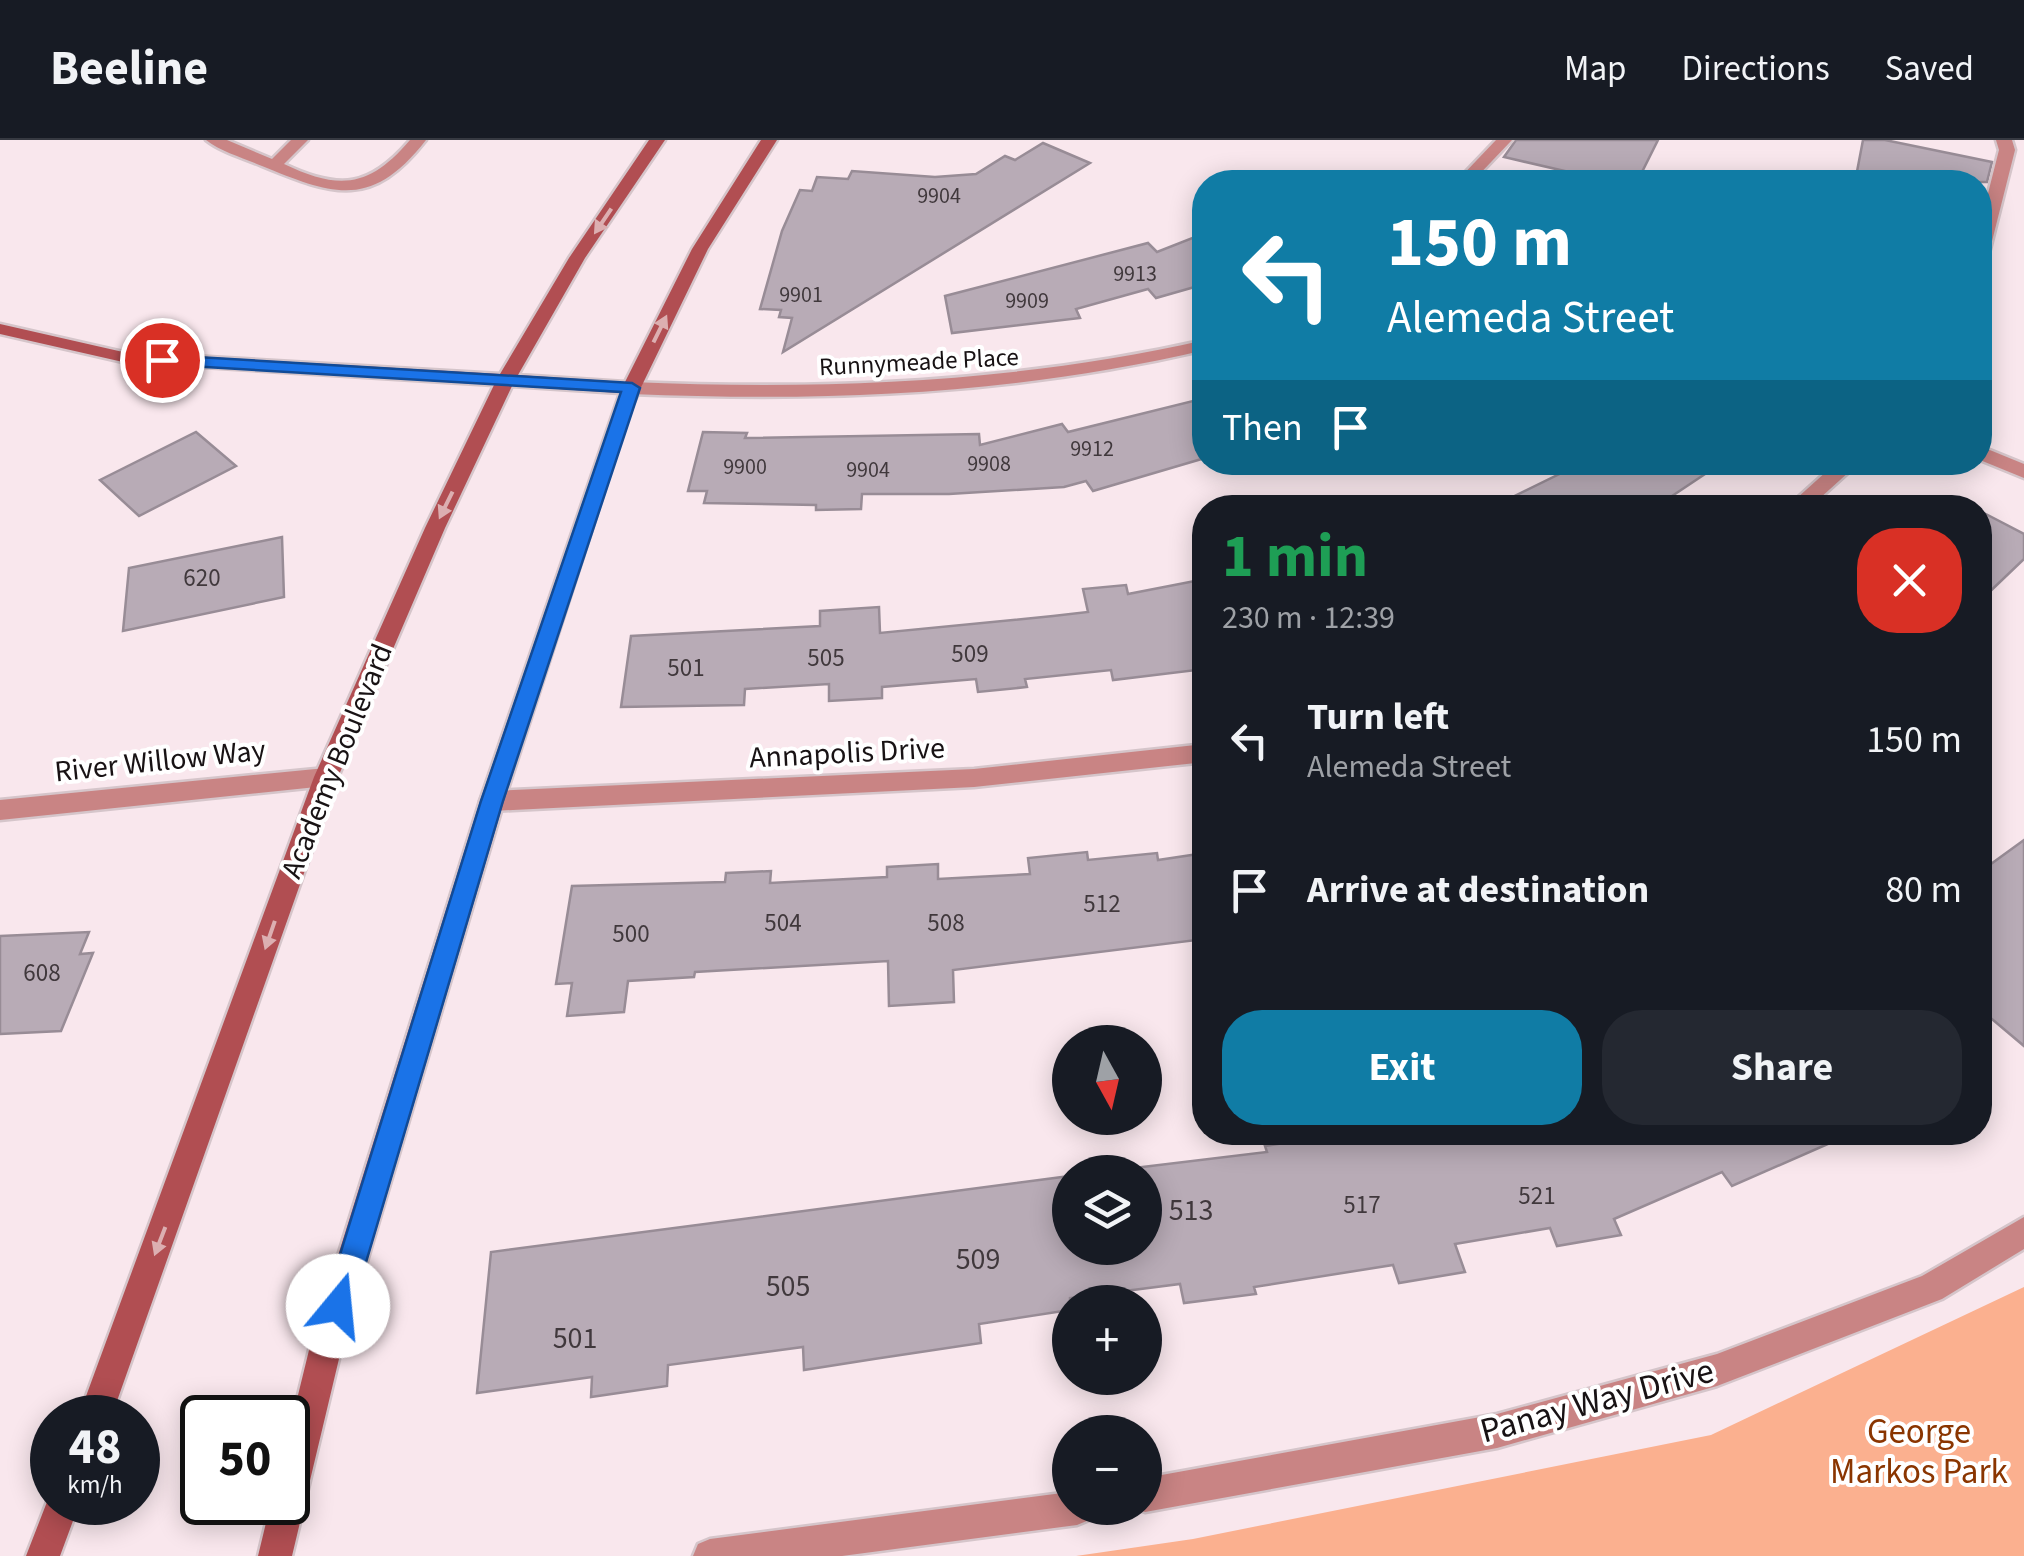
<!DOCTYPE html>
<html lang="en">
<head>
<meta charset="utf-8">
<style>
  :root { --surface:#171b24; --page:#242831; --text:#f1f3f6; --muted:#9ea1a6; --line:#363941; --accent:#107ca5 }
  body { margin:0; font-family:"Source Sans 3",sans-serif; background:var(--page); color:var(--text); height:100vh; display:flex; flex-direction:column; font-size:38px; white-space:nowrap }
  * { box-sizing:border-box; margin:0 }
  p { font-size:32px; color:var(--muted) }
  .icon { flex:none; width:55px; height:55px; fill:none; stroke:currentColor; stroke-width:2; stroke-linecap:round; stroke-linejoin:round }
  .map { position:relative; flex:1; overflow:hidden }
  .panel { position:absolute; left:1192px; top:355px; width:800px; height:650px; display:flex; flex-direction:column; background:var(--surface); border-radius:40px; box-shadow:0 5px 25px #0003 }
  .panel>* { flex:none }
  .hud { position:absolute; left:1192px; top:30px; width:800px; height:305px; border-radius:40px; box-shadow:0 5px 25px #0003; background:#107ca5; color:#fff; overflow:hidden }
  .needle { width:65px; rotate:172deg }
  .controls { position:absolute; left:1052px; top:885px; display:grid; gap:20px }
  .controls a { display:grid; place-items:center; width:110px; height:110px; border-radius:50%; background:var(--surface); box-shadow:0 5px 25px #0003; font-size:50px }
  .speed { position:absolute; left:30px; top:1255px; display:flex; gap:20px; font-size:50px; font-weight:700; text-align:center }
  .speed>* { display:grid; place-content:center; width:130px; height:130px; border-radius:50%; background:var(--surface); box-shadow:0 5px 25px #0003; line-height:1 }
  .speed small { font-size:25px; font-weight:400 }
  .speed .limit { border:5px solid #111; border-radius:15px; background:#fff; color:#111 }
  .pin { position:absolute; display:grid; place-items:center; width:85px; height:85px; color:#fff; margin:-42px; border:5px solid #fff; border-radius:50%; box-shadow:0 2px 10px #0007 }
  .me { position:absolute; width:110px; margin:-55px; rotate:17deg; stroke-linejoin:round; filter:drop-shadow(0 0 8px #0008) }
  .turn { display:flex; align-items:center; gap:35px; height:210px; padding:0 30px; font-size:45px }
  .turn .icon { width:130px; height:130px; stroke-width:2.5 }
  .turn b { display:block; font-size:70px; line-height:85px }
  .then { display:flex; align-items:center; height:95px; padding:0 30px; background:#0003; gap:20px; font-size:38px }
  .round { display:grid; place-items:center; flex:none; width:105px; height:105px; border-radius:40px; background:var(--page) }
  .overview { display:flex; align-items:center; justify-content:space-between; height:170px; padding:0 30px }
  h1 { font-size:60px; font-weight:700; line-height:75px; color:#1e9e55 }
  .action { display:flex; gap:20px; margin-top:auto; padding:20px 30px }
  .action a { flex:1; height:115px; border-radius:40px; background:var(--accent); color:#fff; font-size:40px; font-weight:700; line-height:115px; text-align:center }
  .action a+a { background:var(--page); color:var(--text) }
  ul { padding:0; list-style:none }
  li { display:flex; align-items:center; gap:30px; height:150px; padding:0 30px }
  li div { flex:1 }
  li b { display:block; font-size:38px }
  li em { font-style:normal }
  header { display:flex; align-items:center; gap:60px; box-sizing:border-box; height:140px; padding:0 50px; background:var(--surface); border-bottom:2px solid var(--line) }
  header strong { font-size:48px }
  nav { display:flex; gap:55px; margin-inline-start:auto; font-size:35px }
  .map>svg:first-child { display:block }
  .green { fill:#fbb08f }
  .building { fill:#b8abb6; stroke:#988c96; stroke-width:2.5 }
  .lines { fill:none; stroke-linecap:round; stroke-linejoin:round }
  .street-casing { stroke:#d5c5ca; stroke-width:5 }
  .secondary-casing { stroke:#d5c5ca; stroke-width:5 }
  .street { fill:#c98484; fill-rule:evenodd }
  .secondary { fill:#b14e52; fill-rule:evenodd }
  .oneway { fill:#dcafb1 }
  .route { fill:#1a73e8; stroke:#114b97; stroke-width:2.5 }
  .labels { text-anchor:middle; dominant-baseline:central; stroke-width:8; stroke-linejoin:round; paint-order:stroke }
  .far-number-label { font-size:22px; fill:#40383c }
  .far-street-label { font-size:25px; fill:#181214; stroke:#fff }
  .number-label { font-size:25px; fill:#40383c }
  .street-label { font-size:30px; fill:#181214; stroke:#fff }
  .near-number-label { font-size:30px; fill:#40383c }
  .near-street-label { font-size:35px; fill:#181214; stroke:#fff }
  .near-park-label { font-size:35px; fill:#8a3500; stroke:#fff }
</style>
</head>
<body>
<header>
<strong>Beeline</strong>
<nav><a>Map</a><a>Directions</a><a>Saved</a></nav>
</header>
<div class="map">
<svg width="2024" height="1416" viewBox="0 0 2024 1416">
  <rect width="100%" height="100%" fill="#f9e7ed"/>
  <!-- green -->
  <polygon class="green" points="2024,1147 2024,1416 1076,1416 1193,1399 1711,1295"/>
  <!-- building -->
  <g class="building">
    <polygon points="1516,0 1658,0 1637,42 1612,42 1504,17"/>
    <polygon points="1863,0 1885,0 1992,22 1987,42 1855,42"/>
    <polygon points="1043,3 1090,23 783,212 792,178 779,177 781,170 760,169 782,91 800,50 812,51 817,37 848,39 852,31 935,37 976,34 1005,16 1015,20"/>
    <polygon points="1205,93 1205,144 1156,158 1148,149 1076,169 1080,178 952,193 945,156 1148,103 1157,112"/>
    <polygon points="1205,258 1205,318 1093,351 1086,341 1064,347 949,354 862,354 861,369 816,370 816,365 704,363 707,351 688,351 703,292 747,293 745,298 979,294 980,305 1062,284 1068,292"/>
    <polygon points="196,292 236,326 139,376 100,340"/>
    <polygon points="1584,322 1723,322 1654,368 1490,368"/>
    <polygon points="1980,371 2024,394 2024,419 1980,461"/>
    <polygon points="282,397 284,457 123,491 129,428"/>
    <polygon points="1205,439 1205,529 1113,540 1111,530 1025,539 1027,547 978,552 976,539 882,547 882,558 829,561 829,544 745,549 744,565 621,567 631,496 820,486 820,471 879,467 880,493 1053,476 1088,472 1083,449 1126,445 1128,454"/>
    <polygon points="2024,700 2024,906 1980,869 1980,732"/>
    <polygon points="1087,712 1088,720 1157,713 1158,720 1205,713 1205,799 953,830 954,862 889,866 888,821 695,832 694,837 628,841 624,872 567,876 572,843 556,844 572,746 725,742 726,733 771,731 770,743 887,737 887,727 938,724 938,739 1030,734 1028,718"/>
    <polygon points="89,792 80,814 93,813 61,891 0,894 0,796"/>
    <polygon points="1353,992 1855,992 1732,1046 1722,1032 1614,1079 1621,1095 1557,1106 1550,1088 1455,1104 1465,1132 1399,1143 1393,1125 1254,1147 1256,1154 1184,1163 1180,1144 1070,1158 1070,1170 979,1184 981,1203 874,1219 804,1230 803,1207 668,1225 667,1246 591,1257 592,1237 477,1253 491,1112 1070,1036 1070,1108 1145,1108 1145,1032 1101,1032 1267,1012 1265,1006"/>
  </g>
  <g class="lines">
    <defs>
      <g id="street">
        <path d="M206 0H227L272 19 291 0H308L284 24C340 51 370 47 410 0H426C372 69 335 56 262 26 244 18 221 12 206 0Z"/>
        <polygon points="1496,0 1512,0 1472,42 1456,42"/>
        <polygon points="1996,0 2012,0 2015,10 1988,117 1980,122 1980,85 1999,10"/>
        <path d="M1205 200V210C1012 255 829 262 631 254L622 248 631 242C826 250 1014 243 1205 200Z"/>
        <polygon points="1980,306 2024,324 2024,338 1980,320"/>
        <polygon points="1837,322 1860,322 1809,368 1786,368"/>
        <polygon points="1205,604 1205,622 974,647 492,671 483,668 480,661 483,654 492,651 974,629"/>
        <polygon points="326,628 338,637 326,646 0,680 0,660"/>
        <polygon points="2024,1077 2024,1109 1942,1159 1717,1246 1497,1308 1145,1372 1134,1368 1145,1368 1145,1338 1497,1274 1717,1214 1922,1136"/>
        <polygon points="1070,1352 1070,1368 1094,1368 1089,1380 1077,1385 842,1416 693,1416 698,1404 710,1399"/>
      </g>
      <g id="secondary">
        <polygon points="649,0 665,0 585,118 518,235 625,242 692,109 761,0 777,0 708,109 631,268 504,661 343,1202 292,1416 258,1416 271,1362 288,1362 288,1296 311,1202 480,661 620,253 512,246 445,388 338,637 111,1278 78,1278 314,637 425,388 494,245 123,222 0,194 0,184 123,212 500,234 569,118"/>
        <polygon points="52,1349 52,1362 80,1362 60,1416 26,1416"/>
      </g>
    </defs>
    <!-- street casing -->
    <use href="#street" class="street-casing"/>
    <!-- secondary casing -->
    <use href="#secondary" class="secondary-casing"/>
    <!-- street -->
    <use href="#street" class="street"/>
    <!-- secondary -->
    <use href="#secondary" class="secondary"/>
  </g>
  <!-- one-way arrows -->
  <defs><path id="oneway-solid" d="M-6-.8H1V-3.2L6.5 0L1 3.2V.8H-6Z" transform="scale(2.5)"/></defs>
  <g class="oneway">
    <use href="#oneway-solid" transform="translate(603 81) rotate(124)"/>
    <use href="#oneway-solid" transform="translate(660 189) rotate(-64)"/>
    <use href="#oneway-solid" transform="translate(446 365) rotate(116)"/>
    <use href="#oneway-solid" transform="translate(270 795) rotate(109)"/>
    <use href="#oneway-solid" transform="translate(160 1101) rotate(111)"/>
  </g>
  <!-- route -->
  <polygon class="route" points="162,215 632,243 640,248 503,661 353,1166 348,1176 338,1180 328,1176 324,1166 481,661 621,252 156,224 156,216"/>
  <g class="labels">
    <!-- far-number labels -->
    <g class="far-number-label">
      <text x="939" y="56">9904</text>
      <text x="1135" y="134">9913</text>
      <text x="801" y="155">9901</text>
      <text x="1027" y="161">9909</text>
      <text x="1092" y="309">9912</text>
      <text x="989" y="324">9908</text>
      <text x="745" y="327">9900</text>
      <text x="868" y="330">9904</text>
    </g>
    <!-- far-street labels -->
    <g class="far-street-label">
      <text transform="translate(919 222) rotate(-3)">Runnymeade Place</text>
    </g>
    <!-- number labels -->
    <g class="number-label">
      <text x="202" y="438">620</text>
      <text x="970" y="514">509</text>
      <text x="826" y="518">505</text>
      <text x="686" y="528">501</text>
      <text x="1102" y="764">512</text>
      <text x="783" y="783">504</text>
      <text x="946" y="783">508</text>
      <text x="631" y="794">500</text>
      <text x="42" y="833">608</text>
      <text x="1537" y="1056">521</text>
      <text x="1362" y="1065">517</text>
    </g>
    <!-- street labels -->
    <g class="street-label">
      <text transform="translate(847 613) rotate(-3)">Annapolis Drive</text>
      <text transform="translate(160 621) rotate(-6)">River Willow Way</text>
      <text transform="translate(337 621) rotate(-68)">Academy Boulevard</text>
    </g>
    <!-- near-number labels -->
    <g class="near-number-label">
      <text x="1191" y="1070">513</text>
      <text x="978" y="1119">509</text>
      <text x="788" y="1146">505</text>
      <text x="575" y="1198">501</text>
    </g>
    <!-- near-street labels -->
    <g class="near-street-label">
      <text transform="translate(1597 1261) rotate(-15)">Panay Way Drive</text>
    </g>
    <!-- near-park labels -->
    <g class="near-park-label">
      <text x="1919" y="1292">George<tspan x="1919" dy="40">Markos Park</tspan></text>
    </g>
  </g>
</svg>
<div class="controls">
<a><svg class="needle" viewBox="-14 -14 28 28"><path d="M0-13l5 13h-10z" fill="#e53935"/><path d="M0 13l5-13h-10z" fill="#9ea1a6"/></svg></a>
<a><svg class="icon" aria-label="layers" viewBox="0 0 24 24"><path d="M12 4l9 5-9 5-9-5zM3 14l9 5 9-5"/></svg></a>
<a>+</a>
<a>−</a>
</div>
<div class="speed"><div>48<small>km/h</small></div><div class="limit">50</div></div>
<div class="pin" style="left:162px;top:220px;background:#d93025"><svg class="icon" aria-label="arrive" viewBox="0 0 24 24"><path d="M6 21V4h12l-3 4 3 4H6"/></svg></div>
<svg class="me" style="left:338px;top:1166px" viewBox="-20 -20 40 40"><circle r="19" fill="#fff"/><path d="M0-13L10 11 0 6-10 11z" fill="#1a73e8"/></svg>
<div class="hud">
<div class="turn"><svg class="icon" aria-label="left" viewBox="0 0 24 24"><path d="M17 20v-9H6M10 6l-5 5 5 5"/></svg><div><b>150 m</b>Alemeda Street</div></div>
<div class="then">Then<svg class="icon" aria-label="arrive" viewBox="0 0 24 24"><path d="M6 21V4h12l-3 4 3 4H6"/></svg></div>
</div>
<section class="panel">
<div class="overview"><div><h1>1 min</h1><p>230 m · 12:39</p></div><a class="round" style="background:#d93025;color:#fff"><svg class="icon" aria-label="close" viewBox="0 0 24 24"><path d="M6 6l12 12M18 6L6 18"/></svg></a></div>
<ul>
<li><svg class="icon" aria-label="left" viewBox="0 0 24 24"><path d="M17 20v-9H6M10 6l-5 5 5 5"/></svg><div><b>Turn left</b><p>Alemeda Street</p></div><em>150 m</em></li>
<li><svg class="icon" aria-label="arrive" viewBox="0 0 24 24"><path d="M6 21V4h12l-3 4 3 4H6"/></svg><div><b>Arrive at destination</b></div><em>80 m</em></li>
</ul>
<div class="action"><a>Exit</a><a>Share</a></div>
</section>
</div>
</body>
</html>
